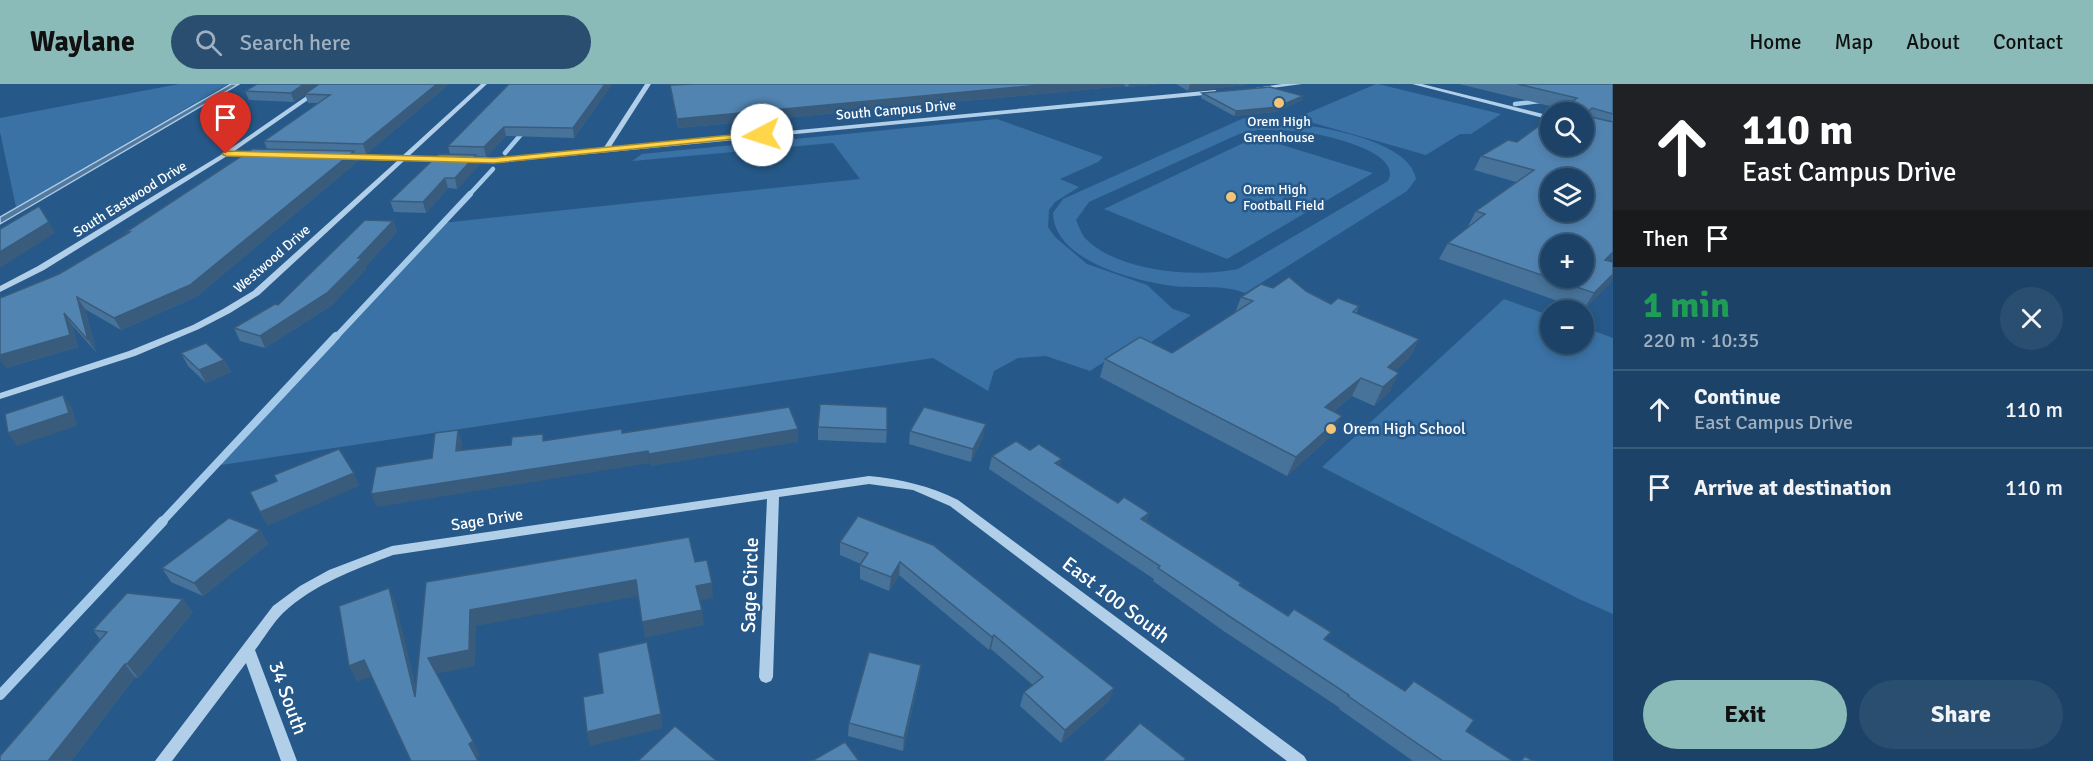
<!DOCTYPE html>
<html lang="en">
<head>
<meta charset="utf-8">
<style>
  :root { --surface:#1c4367; --page:#294e70; --text:#f1f3f6; --muted:#a0b0c0; --line:#3a5c7b; --accent:#8bbbb9 }
  body { margin:0; font-family:Signika,sans-serif; background:var(--page); color:var(--text); height:100vh; display:flex; flex-direction:column; font-size:22px; white-space:nowrap }
  * { box-sizing:border-box; margin:0 }
  p { font-size:20px; color:var(--muted) }
  .icon { flex:none; width:33px; height:33px; fill:none; stroke:currentColor; stroke-width:2; stroke-linecap:round; stroke-linejoin:round }
  .map { position:relative; flex:1; overflow:hidden }
  .drawer { display:flex; flex-direction:column; background:var(--surface); width:480px }
  .drawer>* { flex:none }
  .guide { background:#202124; color:#fff; overflow:hidden }
  .buttons { position:absolute; left:1540px; top:18px; display:grid; gap:12px }
  .buttons a { display:grid; place-items:center; width:54px; height:54px; border-radius:50%; background:var(--surface); box-shadow:0 3px 9px #0003,0 0 0 2px var(--line); font-size:30px }
  .pin { position:absolute; display:grid; place-items:center; width:51px; height:51px; color:#fff; margin:-62px -26px; border-radius:50% 50% 50% 0; rotate:-45deg; box-shadow:0 0 6px #0007 }
  .pin .icon { rotate:45deg }
  .me { position:absolute; width:66px; margin:-33px; rotate:265deg; stroke-linejoin:round; filter:drop-shadow(0 0 4px #0008) }
  .turn { display:flex; align-items:center; gap:21px; height:126px; padding:0 30px; font-size:27px }
  .turn .icon { width:78px; height:78px; stroke-width:2.5 }
  .turn b { display:block; font-size:42px; line-height:51px }
  .then { display:flex; align-items:center; height:57px; padding:0 30px; background:#0003; gap:12px; font-size:22px }
  .round { display:grid; place-items:center; flex:none; width:63px; height:63px; border-radius:32px; background:var(--page) }
  .head { display:flex; align-items:center; justify-content:space-between; height:102px; padding:0 30px }
  h1 { font-size:36px; font-weight:700; line-height:45px; color:#1e9e55 }
  .button { display:flex; gap:12px; margin-top:auto; padding:12px 30px }
  .button a { flex:1; height:69px; border-radius:36px; background:var(--accent); color:#111; font-size:24px; font-weight:700; line-height:69px; text-align:center }
  .button a+a { background:var(--page); color:var(--text) }
  ul { padding:0; list-style:none }
  li { display:flex; align-items:center; gap:18px; height:78px; padding:0 30px; border-top:2px solid var(--line) }
  li div { flex:1 }
  li b { display:block; font-size:22px }
  li em { font-style:normal }
  header { display:flex; align-items:center; gap:36px; box-sizing:border-box; height:84px; padding:0 30px; background:var(--accent); color:#111 }
  header strong { font-size:28px }
  nav { display:flex; gap:33px; margin-inline-start:auto; font-size:21px }
  .search { width:420px; height:54px; background:var(--page); display:flex; align-items:center; gap:15px; box-sizing:border-box; padding:0 21px; border-radius:33px; color:var(--muted); font-size:22px }
  main { display:flex; flex:1; min-height:0 }
  .map>svg:first-child { display:block }
  .green { fill:#3a72a5; fill-rule:evenodd }
  .water { fill:#56799b; stroke:#a6cbea; stroke-width:1.5 }
  .lines { fill:none; stroke-linecap:round; stroke-linejoin:round }
  .stream-far3 { stroke:#a6cbea; stroke-width:4.5 }
  .stream-far2 { stroke:#a6cbea; stroke-width:6 }
  .stream-far1 { stroke:#a6cbea; stroke-width:8 }
  .stream { stroke:#a6cbea; stroke-width:10 }
  .minor { fill:#b2cfe9; fill-rule:evenodd }
  .wall { fill:#477299 }
  .shaded-wall { fill:#395c7d }
  .building { fill:#5284b2; stroke:#395c7d; stroke-width:1.5; fill-rule:evenodd }
  .route { fill:#ffd54a; stroke:#a68a30; stroke-width:1.5 }
  .poi-dot { fill:#f3c577; stroke:#265989; stroke-width:2 }
  .labels { text-anchor:middle; dominant-baseline:central; stroke-width:5; stroke-linejoin:round; paint-order:stroke }
  .far-street-label { font-size:14px; fill:#fff; stroke:#265989 }
  .far-poi-label { font-size:14px; fill:#fff; stroke:#265989 }
  .poi-label { font-size:16px; fill:#fff; stroke:#265989; text-anchor:start }
  .street-label { font-size:16px; fill:#fff; stroke:#265989 }
  .near-street-label { font-size:20px; fill:#fff; stroke:#265989 }
</style>
</head>
<body>
<header>
<strong>Waylane</strong>
<div class="search"><svg class="icon" aria-label="search" viewBox="0 0 24 24"><circle cx="10" cy="10" r="6"/><path d="M15 15l6 6"/></svg>Search here</div>
<nav><a>Home</a><a>Map</a><a>About</a><a>Contact</a></nav>
</header>
<main>
<div class="map">
<svg width="1613" height="677" viewBox="0 0 1613 677">
  <rect width="100%" height="100%" fill="#265989"/>
  <!-- green -->
  <g class="green">
    <polygon points="179,0 228,0 16,123 0,48 0,34"/>
    <polygon points="1376,0 1378,0 1501,30 1471,50 1460,50 1426,71 1296,34"/>
    <path d="M1244 34C1263 40 1284 38 1304 41 1334 45 1411 60 1416 95L1407 107 1245 209C1223 200 1198 205 1173 202 1135 197 1054 177 1053 129L1063 115ZM1258 46C1276 46 1293 46 1310 49 1328 52 1403 68 1388 97L1238 185C1195 194 1116 188 1084 153 1081 148 1078 141 1076 136L1089 118 1239 50Z"/>
    <polygon points="997,35 1103,73 1098,78 1060,95 1079,103 1055,118 1049,126 1048,143 1055,153 1087,180 1147,201 1173,225 1191,231 1119,280 1104,278 1090,287 1046,272 1018,274 994,287 988,307 933,274 214,382 442,139 860,95 833,59 632,77 642,70"/>
    <polygon points="1256,53 1373,89 1227,175 1104,125"/>
    <polygon points="1504,215 1551,232 1551,260 1584,260 1584,243 1613,254 1613,530 1579,515 1322,383"/>
  </g>
  <!-- water -->
  <polygon class="water" points="231,0 239,0 0,140 0,133"/>
  <g class="lines">
    <!-- stream-far3 -->
    <g class="stream-far3">
      <polyline points="1515,20 1540,17"/>
      <polyline points="505,69 524,47"/>
      <polyline points="469,111 493,85"/>
    </g>
    <!-- stream-far2 -->
    <polyline class="stream-far2" points="335,254 470,110"/>
    <!-- stream-far1 -->
    <polyline class="stream-far1" points="161,439 336,252"/>
    <!-- stream -->
    <polyline class="stream" points="0,611 163,437"/>
    <!-- minor -->
    <g class="minor">
      <polygon points="324,0 331,0 233,68 256,69 259,71 258,72 227,72 44,186 0,208 0,202 38,182 224,69"/>
      <polygon points="481,0 487,0 408,73 447,74 450,76 449,77 404,77 259,211 230,229 199,245 135,272 0,315 0,309 129,267 193,241 223,225 253,207 397,77 343,75 340,73 341,72 401,73"/>
      <polygon points="645,0 651,0 610,64 1215,6 1218,8 1215,10 494,79 463,78 460,76 463,74 494,75 603,65"/>
      <polygon points="1282,0 1302,0 1258,6 1255,4"/>
      <polygon points="1412,0 1422,0 1551,32 1551,36"/>
      <path d="M869 392C901 395 930 402 958 416L1304 672 1307 677H1287L950 422 913 406 869 400 779 413 773 593 771 597 766 599 761 597 759 593 767 415 393 471C354 486 314 500 283 529 273 539 264 554 255 566L297 677H281L246 579 172 677H155L273 522 300 502 329 486 392 462Z"/>
    </g>
  </g>
  <!-- wall -->
  <g class="wall">
    <polygon points="257,0 449,0 366,70 355,69 358,77 196,213 121,246 85,225 96,268 72,241 78,263 6,284 127,150 126,148 267,65 264,57 318,19 308,19 305,10 294,18 249,16 245,7"/>
    <polygon points="612,0 574,54 506,52 486,73 477,72 479,81 457,105 448,104 426,129 394,128 390,117 450,70 448,62"/>
    <polygon points="694,0 1160,0 1128,3 1124,2 678,44 670,1"/>
    <polygon points="1176,0 1247,0 1246,1 1188,7"/>
    <polygon points="1459,0 1613,0 1613,174 1610,177 1611,198 1583,226 1439,175 1448,159 1469,143 1468,142 1476,127 1516,98 1474,86 1481,72 1517,58 1562,25"/>
    <polygon points="1202,9 1302,16 1275,28 1234,32 1201,14"/>
    <polygon points="393,137 397,148 365,183 366,185 332,221 265,264 240,257 234,244 278,221"/>
    <polygon points="1273,204 1306,207 1331,220 1359,222 1356,230 1419,255 1410,273 1395,287 1390,307 1374,322 1352,312 1334,327 1333,350 1287,392 1100,293 1105,275 1172,269 1235,229 1241,213"/>
    <polygon points="181,269 224,276 231,288 206,299 188,282"/>
    <polygon points="818,343 887,346 886,359 818,356"/>
    <polygon points="910,347 983,353 971,378 909,360"/>
    <polygon points="1030,366 1060,383 1118,419 1149,429 1146,437 1240,502 1513,677 1413,677 1339,625 1340,624 1225,548 1153,497 1154,495 989,385 992,372"/>
    <polygon points="858,432 1109,617 1061,659 1020,622 1024,608 1033,601 991,565 989,566 899,491 889,507 860,495 860,481 861,480 840,471 840,458"/>
    <polygon points="260,446 268,460 203,512 171,498 162,484"/>
    <polygon points="193,528 138,594 135,593 71,677 0,677 100,555 93,546"/>
    <polygon points="921,581 919,594 903,667 848,652 849,639"/>
  </g>
  <!-- shaded-wall -->
  <g class="shaded-wall">
    <polygon points="304,0 320,0 294,18 291,9"/>
    <polygon points="437,0 449,0 366,70 363,60"/>
    <polygon points="605,0 612,0 574,54 573,44"/>
    <polygon points="1051,0 1125,0 1124,2 678,44 677,35"/>
    <polygon points="1129,0 1160,0 1128,3"/>
    <polygon points="1190,0 1247,0 1246,1 1188,7"/>
    <polygon points="1303,12 1302,16 1275,28 1234,32 1236,27"/>
    <polygon points="504,43 506,52 486,73 484,63"/>
    <polygon points="354,67 358,77 196,213 121,246 114,234"/>
    <polygon points="476,71 479,81 457,105 455,94"/>
    <polygon points="445,94 448,104 426,129 423,118"/>
    <polygon points="393,137 397,148 365,183 366,185 332,221 265,264 260,252 358,174"/>
    <polygon points="49,138 55,149 0,184 0,168"/>
    <polygon points="1613,168 1613,174 1594,192 1605,176"/>
    <polygon points="1613,190 1613,195 1611,198 1583,226 1594,209"/>
    <polygon points="77,213 85,225 96,268 88,256"/>
    <polygon points="64,229 72,241 78,263 6,284 0,276 0,271"/>
    <polygon points="1419,255 1410,273 1379,302 1388,283"/>
    <polygon points="224,276 231,288 206,299 199,286"/>
    <polygon points="1399,289 1390,307 1374,322 1383,303"/>
    <polygon points="1361,294 1352,312 1316,342 1325,323"/>
    <polygon points="63,311 72,324 77,342 17,362 8,349"/>
    <polygon points="1342,332 1333,350 1287,392 1296,373"/>
    <polygon points="986,340 983,353 971,378 973,365"/>
    <polygon points="798,345 798,358 651,382 649,370"/>
    <polygon points="458,346 462,358 460,380 456,367"/>
    <polygon points="648,367 650,379 377,423 371,410"/>
    <polygon points="1062,375 1059,388 1055,379"/>
    <polygon points="354,389 359,402 267,442 260,428"/>
    <polygon points="1149,429 1144,442 1141,435"/>
    <polygon points="260,446 268,460 203,512 194,499"/>
    <polygon points="900,478 899,491 889,507 891,493"/>
    <polygon points="636,496 638,512 476,542 475,582 435,590 428,574 470,526"/>
    <polygon points="712,499 713,514 698,517 696,502"/>
    <polygon points="389,504 396,520 422,628 415,613"/>
    <polygon points="183,515 193,528 138,594 127,580"/>
    <polygon points="702,526 704,541 645,554 642,538"/>
    <polygon points="994,551 991,565 989,566 992,553"/>
    <polygon points="364,576 372,592 357,598 349,582"/>
    <polygon points="125,580 135,593 71,677 48,677"/>
    <polygon points="921,581 919,594 903,667 904,654"/>
    <polygon points="1114,604 1109,617 1061,659 1065,646"/>
    <polygon points="661,630 663,644 590,662 587,648"/>
    <polygon points="473,657 480,672 475,675 469,660"/>
  </g>
  <!-- building -->
  <g class="building">
    <polygon points="257,0 304,0 291,9 245,7"/>
    <polygon points="319,0 437,0 363,60 264,57 330,11 305,10"/>
    <polygon points="509,0 605,0 573,44 504,43 484,63 448,62"/>
    <polygon points="695,0 1051,0 677,35 670,1"/>
    <path d="M1518 0H1613V30L1592 24 1589 27 1591 33 1613 38V168L1605 176 1613 178V190L1594 209 1448 159 1485 130 1476 127 1534 86 1481 72 1508 56 1517 58 1551 33V62H1584V28H1557L1577 14ZM1551 94H1584V128H1551ZM1551 160H1584V194H1551Z"/>
    <polygon points="1270,3 1303,12 1277,23 1236,27 1202,9"/>
    <polygon points="252,65 354,67 190,201 114,234 77,213 88,256 64,229 70,251 0,271 0,214 59,190 130,148 126,148"/>
    <polygon points="439,70 476,71 455,94 445,94 423,118 390,117"/>
    <polygon points="39,122 49,138 0,168 0,145"/>
    <polygon points="365,136 393,137 358,174 362,174 327,209 260,252 234,244 275,220 278,221"/>
    <polygon points="1289,193 1306,207 1331,220 1338,214 1359,222 1353,228 1419,255 1388,283 1399,289 1383,303 1361,294 1325,323 1342,332 1296,373 1105,275 1140,253 1172,269 1253,217 1241,213 1261,200 1273,204"/>
    <polygon points="206,259 224,276 199,286 181,269"/>
    <polygon points="63,311 69,329 8,349 5,330"/>
    <polygon points="820,320 887,323 887,346 818,343"/>
    <polygon points="789,323 798,345 649,370 648,367 371,410 376,383 432,374 435,349 458,346 456,367 511,361 512,353 543,350 543,357 622,345 622,349"/>
    <polygon points="924,323 986,340 973,365 910,347"/>
    <polygon points="1016,357 1030,366 1039,360 1062,375 1055,379 1118,419 1124,413 1149,429 1141,435 1241,499 1239,501 1288,532 1294,525 1331,548 1324,555 1405,607 1414,597 1474,636 1466,647 1513,677 1443,677 1348,612 1349,611 1232,534 1158,484 1160,482 992,372"/>
    <polygon points="339,365 354,389 260,428 250,408 277,397 274,391"/>
    <polygon points="858,432 933,461 1114,604 1065,646 1024,608 1043,593 994,551 992,553 900,478 891,493 860,481 868,469 840,458"/>
    <polygon points="229,434 260,446 194,499 162,484"/>
    <polygon points="689,453 695,478 707,476 712,499 696,502 702,526 642,538 636,496 470,526 469,566 428,574 473,657 469,660 478,677 411,677 364,576 349,582 339,522 389,504 415,613 426,498"/>
    <polygon points="127,509 183,515 127,580 125,580 48,677 0,677 0,672 107,548 93,546"/>
    <polygon points="647,558 661,630 587,648 583,613 603,609 598,569"/>
    <polygon points="869,568 921,581 904,654 849,639"/>
    <polygon points="1140,639 1186,675 1183,677 1103,677"/>
    <polygon points="675,642 717,677 638,677"/>
    <polygon points="845,658 859,677 812,677"/>
    <polygon points="1525,672 1533,677 1521,677"/>
  </g>
  <!-- route -->
  <polygon class="route" points="762,48 766,51 765,52 494,79 226,72 222,70 226,67 494,74"/>
  <!-- markers -->
  <g class="poi-dot">
    <circle cx="1279" cy="19" r="6"/>
    <circle cx="1231" cy="113" r="6"/>
    <circle cx="1331" cy="345" r="6"/>
  </g>
  <g class="labels">
    <!-- far-street labels -->
    <g class="far-street-label">
      <text transform="translate(896 26) rotate(-5)">South Campus Drive</text>
      <text transform="translate(130 115) rotate(-32)">South Eastwood Drive</text>
      <text transform="translate(272 175) rotate(-41)">Westwood Drive</text>
    </g>
    <!-- far-poi labels -->
    <g class="far-poi-label">
      <text x="1279" y="37">Orem High<tspan x="1279" dy="16">Greenhouse</tspan></text>
      <text x="1243" y="105" text-anchor="start">Orem High<tspan x="1243" dy="16">Football Field</tspan></text>
    </g>
    <!-- poi labels -->
    <g class="poi-label">
      <text x="1343" y="345">Orem High School</text>
    </g>
    <!-- street labels -->
    <g class="street-label">
      <text transform="translate(487 436) rotate(-9)">Sage Drive</text>
    </g>
    <!-- near-street labels -->
    <g class="near-street-label">
      <text transform="translate(750 501) rotate(-88)">Sage Circle</text>
      <text transform="translate(1116 516) rotate(37)">East 100 South</text>
      <text transform="translate(288 614) rotate(70)">34 South</text>
    </g>
  </g>
</svg>
<div class="buttons">
<a><svg class="icon" aria-label="search" viewBox="0 0 24 24"><circle cx="10" cy="10" r="6"/><path d="M15 15l6 6"/></svg></a>
<a><svg class="icon" aria-label="layers" viewBox="0 0 24 24"><path d="M12 4l9 5-9 5-9-5zM3 14l9 5 9-5"/></svg></a>
<a>+</a>
<a>−</a>
</div>
<div class="pin" style="left:226px;top:70px;background:#d93025"><svg class="icon" aria-label="arrive" viewBox="0 0 24 24"><path d="M6 21V4h12l-3 4 3 4H6"/></svg></div>
<svg class="me" style="left:762px;top:51px" viewBox="-20 -20 40 40"><circle r="19" fill="#fff"/><path d="M0-13L10 11 0 6-10 11z" fill="#ffd54a"/></svg>
</div>
<section class="drawer">
<div class="guide">
<div class="turn"><svg class="icon" aria-label="ahead" viewBox="0 0 24 24"><path d="M12 20V5M6 11l6-6 6 6"/></svg><div><b>110 m</b>East Campus Drive</div></div>
<div class="then">Then<svg class="icon" aria-label="arrive" viewBox="0 0 24 24"><path d="M6 21V4h12l-3 4 3 4H6"/></svg></div>
</div>
<div class="head"><div><h1>1 min</h1><p>220 m · 10:35</p></div><a class="round"><svg class="icon" aria-label="close" viewBox="0 0 24 24"><path d="M6 6l12 12M18 6L6 18"/></svg></a></div>
<ul>
<li><svg class="icon" aria-label="ahead" viewBox="0 0 24 24"><path d="M12 20V5M6 11l6-6 6 6"/></svg><div><b>Continue</b><p>East Campus Drive</p></div><em>110 m</em></li>
<li><svg class="icon" aria-label="arrive" viewBox="0 0 24 24"><path d="M6 21V4h12l-3 4 3 4H6"/></svg><div><b>Arrive at destination</b></div><em>110 m</em></li>
</ul>
<div class="button"><a>Exit</a><a>Share</a></div>
</section>
</main>
</body>
</html>
